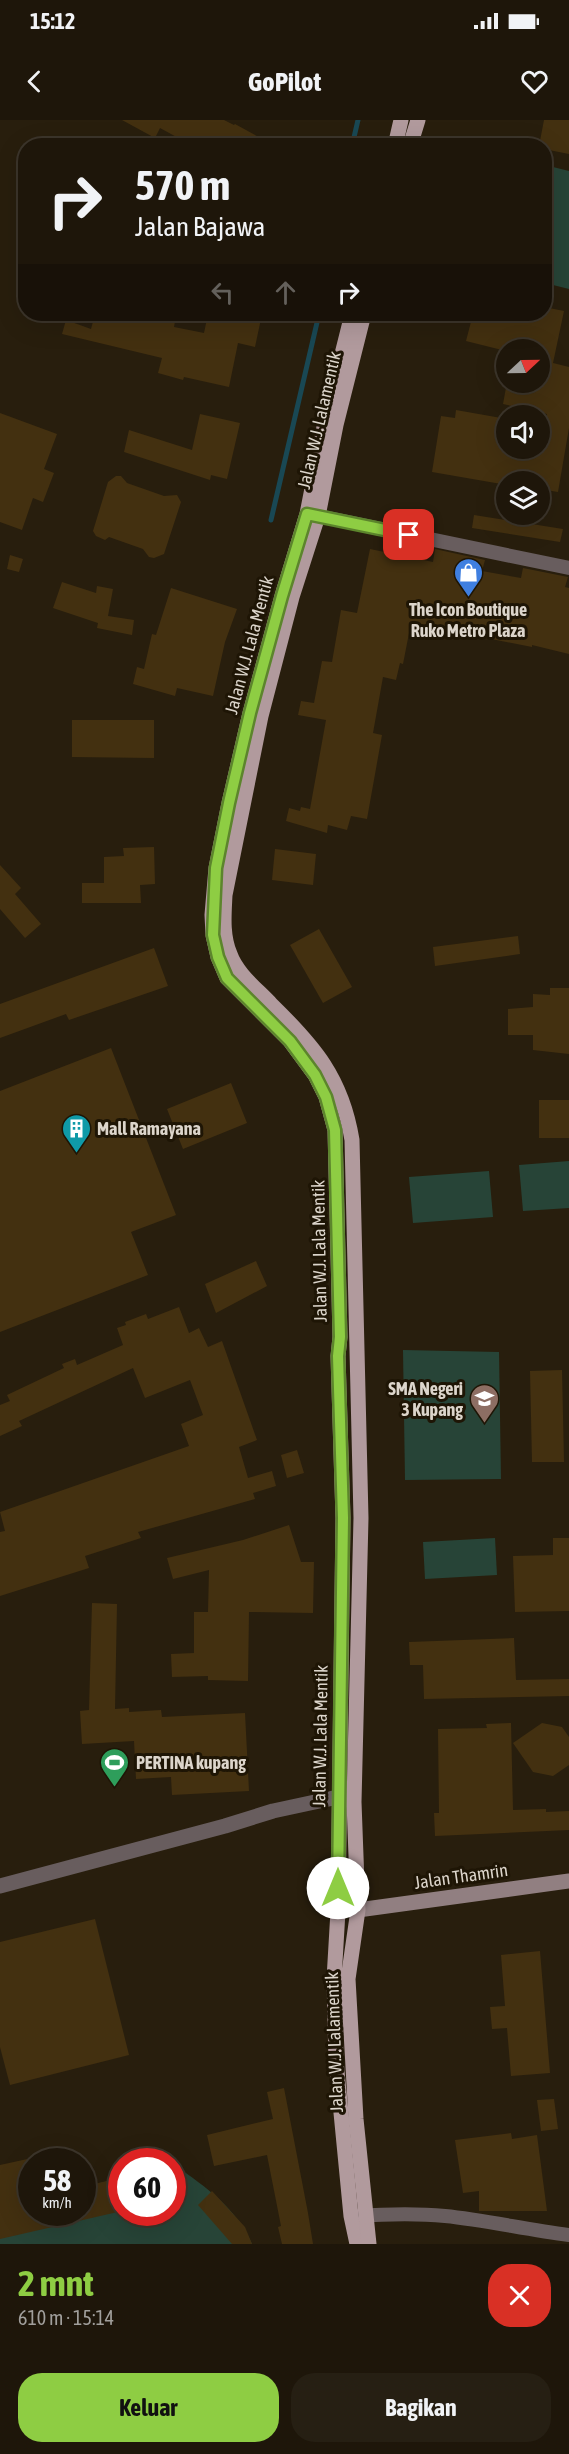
<!DOCTYPE html>
<html lang="id">
<head>
<meta charset="utf-8">
<style>
  :root { --surface:#1e160a; --page:#261f13; --text:#f1f3f6; --muted:#a19f9c; --line:#3c352b; --accent:#8ecd43 }
  body { margin:0; font-family:"Asap Condensed",sans-serif; background:var(--page); color:var(--text); height:100vh; display:flex; flex-direction:column; font-size:22px; white-space:nowrap }
  * { box-sizing:border-box; margin:0 }
  p { font-size:20px; color:var(--muted) }
  .icon { flex:none; width:33px; height:33px; fill:none; stroke:currentColor; stroke-width:2; stroke-linecap:round; stroke-linejoin:round }
  .map { position:relative; height:2124px; overflow:hidden }
  .side { display:flex; flex-direction:column; background:var(--surface); flex:1 }
  .side>* { flex:none }
  .hud { position:absolute; left:18px; top:18px; width:534px; height:183px; border-radius:24px; box-shadow:0 6px 24px #0002,0 0 0 2px var(--line); background:#1e160a; color:var(--text); overflow:hidden }
  .needle { width:39px; rotate:68deg }
  .buttons { position:absolute; left:496px; top:219px; display:grid; gap:12px }
  .buttons a { display:grid; place-items:center; width:54px; height:54px; border-radius:50%; background:var(--surface); box-shadow:0 6px 24px #0002,0 0 0 2px var(--line); font-size:30px }
  .speed { position:absolute; left:18px; top:2028px; display:flex; gap:12px; font-size:30px; font-weight:700; text-align:center }
  .speed>* { display:grid; place-content:center; width:78px; height:78px; border-radius:50%; background:var(--surface); box-shadow:0 6px 24px #0002,0 0 0 2px var(--line); line-height:1 }
  .speed small { font-size:15px; font-weight:400 }
  .speed .limit { border:9px solid #d22; background:#fff; color:#111 }
  .pin { position:absolute; display:grid; place-items:center; width:51px; height:51px; color:#fff; margin:-26px; border-radius:12px; box-shadow:0 3px 9px #0006 }
  .me { position:absolute; width:66px; margin:-33px; rotate:0deg; stroke-linejoin:round; filter:drop-shadow(0 0 4px #0008) }
  .turn { display:flex; align-items:center; gap:21px; height:126px; padding:0 18px; font-size:27px }
  .turn .icon { width:78px; height:78px; stroke-width:2.5 }
  .turn b { display:block; font-size:42px; line-height:51px }
  .lanes { display:flex; align-items:center; height:57px; padding:0 18px; background:#0003; justify-content:center; gap:30px; direction:ltr }
  .lanes .off { opacity:.35 }
  .round { display:grid; place-items:center; flex:none; width:63px; height:63px; border-radius:24px; background:var(--page) }
  .summary { display:flex; align-items:center; justify-content:space-between; height:102px; padding:0 18px }
  h1 { font-size:36px; font-weight:700; line-height:45px; color:var(--accent) }
  .action { display:flex; gap:12px; margin-top:auto; padding:12px 18px }
  .action a { flex:1; height:69px; border-radius:24px; background:var(--accent); color:#111; font-size:24px; font-weight:700; line-height:69px; text-align:center }
  .action a+a { background:var(--page); color:var(--text) }
  .status { display:flex; justify-content:space-between; align-items:center; height:42px; padding:0 30px; background:var(--surface); direction:ltr }
  .status svg { height:16px; fill:currentColor }
  header { display:flex; justify-content:space-between; align-items:center; height:78px; padding:0 18px; background:var(--surface); font-size:27px; font-weight:700 }
  .map>svg:first-child { display:block }
  .green { fill:#274437 }
  .lines { fill:none; stroke-linecap:round; stroke-linejoin:round }
  .stream { stroke:#194854; stroke-width:5 }
  .building { fill:#433010 }
  .minor { stroke:#685d5e; stroke-width:14 }
  .tertiary { stroke:#685d5e; stroke-width:15 }
  .secondary { stroke:#917f81; stroke-width:15 }
  .primary { stroke:#b19a9d; stroke-width:15 }
  .route-casing { stroke:#5c852c; stroke-width:15 }
  .route { stroke:#8ecd43; stroke-width:10 }
  .labels { text-anchor:middle; dominant-baseline:central; stroke-width:6; stroke-linejoin:round; paint-order:stroke }
  .street-label { font-size:18px; fill:#dcd5cb; stroke:#1e1505 }
  .poi-label { font-size:18px; font-weight:bold; fill:#dcd5cb; stroke:#1e1505; text-anchor:start }
</style>
</head>
<body>
<div class="status"><b>15:12</b><svg viewBox="0 0 49 12"><path d="M0 12V9h3v3zM5 12V6h3v6zM10 12V3h3v9zM15 12V0h3v12zM26 1h20v11H26zM47 4h2v5h-2z"/></svg></div>
<header><svg class="icon" aria-label="back" viewBox="0 0 24 24"><path d="M15 5l-7 7 7 7"/></svg>GoPilot<svg class="icon" aria-label="heart" viewBox="0 0 24 24"><path d="M12 20l-8-8c-3-5 5-10 8-4 3-6 11-1 8 4z"/></svg></header>
<div class="map">
<svg width="569" height="2124" viewBox="0 0 569 2124">
  <rect width="100%" height="100%" fill="#281e0d"/>
  <!-- green -->
  <g class="green">
    <polygon points="545,45 569,51 569,169 545,163"/>
    <polygon points="569,1041 569,1088 523,1091 519,1045"/>
    <polygon points="489,1051 493,1097 413,1103 409,1057"/>
    <polygon points="403,1230 499,1232 501,1359 405,1360"/>
    <polygon points="495,1418 497,1455 425,1459 423,1422"/>
    <path d="M176 2046C206 2067 237 2089 252 2124H0V2064L32 2092H82L83 2067 121 2058 122 2092H172L173 2047Z"/>
  </g>
  <g class="lines">
    <!-- stream -->
    <g class="stream">
      <polyline points="352,26 358,0"/>
      <polyline points="271,400 319,194"/>
    </g>
  </g>
  <!-- building -->
  <g class="building">
    <polygon points="122,0 224,0 234,5 235,4 275,26 193,26 160,8 155,18"/>
    <polygon points="544,0 569,0 569,34 544,29 544,26 539,26"/>
    <polygon points="544,187 564,191 553,243 569,247 569,308 558,372 540,369 540,362 507,362 507,365 432,352 441,296 455,298 456,290 507,299 507,328 541,328 547,294 503,284 507,262 540,262 540,230 502,230 466,221 473,194 544,194"/>
    <polygon points="95,194 164,194 176,196 174,207 204,213 208,194 262,194 255,227 238,223 229,267 184,257 183,260 158,253 162,238 62,214 66,200 91,209"/>
    <polygon points="0,293 57,314 44,349 54,353 43,382 33,378 22,410 0,402"/>
    <polygon points="200,294 240,303 227,359 211,355 210,360 124,332 129,310 192,330"/>
    <polygon points="116,356 121,356 127,363 164,376 177,375 181,382 164,434 154,438 149,437 143,429 109,417 105,420 96,416 93,411 108,362"/>
    <polygon points="474,395 563,409 560,422 472,408"/>
    <polygon points="370,429 433,442 435,429 485,440 482,451 521,458 523,448 568,457 565,467 569,468 569,534 532,525 532,527 411,503 403,544 400,543 396,560 383,557 373,613 382,615 367,699 351,696 347,710 328,705 327,713 286,701 289,688 300,691 301,687 310,689 326,600 298,595 301,581 314,583 322,541 332,542 341,490 357,493"/>
    <polygon points="10,435 23,439 19,452 7,449"/>
    <polygon points="62,462 96,473 97,466 113,469 108,496 134,500 132,515 97,508 98,503 53,488"/>
    <polygon points="171,468 237,489 225,522 213,576 177,568 175,576 133,564 137,547 144,549 152,514 156,515"/>
    <polygon points="72,600 154,600 154,638 72,637"/>
    <polygon points="154,727 155,764 140,765 141,783 82,783 82,763 104,763 104,737 124,736 123,728"/>
    <polygon points="275,729 316,734 313,765 272,760"/>
    <polygon points="0,745 21,768 15,774 41,804 25,818 0,789"/>
    <polygon points="319,809 352,867 323,883 290,825"/>
    <polygon points="518,816 520,834 435,846 433,827"/>
    <polygon points="154,828 168,866 69,900 66,894 0,918 0,884"/>
    <polygon points="550,868 569,868 569,934 533,930 533,915 508,915 508,889 533,887 533,874 550,875"/>
    <polygon points="111,928 176,1095 131,1112 148,1155 0,1212 0,971"/>
    <polygon points="231,963 247,1003 183,1029 167,989"/>
    <rect x="539" y="980" width="30" height="38"/>
    <polygon points="256,1141 267,1166 216,1193 205,1164"/>
    <polygon points="179,1187 189,1213 199,1208 208,1227 222,1221 257,1320 239,1327 248,1358 272,1351 276,1366 253,1373 255,1379 138,1412 141,1418 85,1436 89,1448 0,1476 0,1412 5,1411 0,1392 189,1326 181,1304 203,1295 190,1260 145,1278 133,1248 19,1301 22,1306 0,1316 0,1285 10,1281 7,1275 64,1248 62,1244 75,1239 77,1245 123,1225 117,1208 126,1205 125,1202 146,1194 148,1199"/>
    <polygon points="562,1250 564,1342 532,1342 530,1251"/>
    <polygon points="297,1330 304,1353 287,1358 281,1335"/>
    <polygon points="289,1405 301,1442 314,1442 313,1493 249,1492 248,1561 208,1560 208,1556 172,1557 171,1534 194,1533 194,1492 208,1492 209,1450 173,1459 167,1438 243,1420"/>
    <polygon points="553,1418 569,1418 569,1491 515,1492 513,1436 553,1435"/>
    <polygon points="92,1483 117,1484 115,1589 129,1588 129,1592 161,1590 162,1597 245,1593 249,1671 172,1675 171,1657 136,1659 134,1621 82,1624 80,1591 89,1590"/>
    <polygon points="514,1518 516,1560 569,1559 569,1576 424,1579 423,1545 410,1545 409,1522"/>
    <polygon points="511,1603 513,1690 546,1689 546,1692 569,1691 569,1710 435,1716 434,1693 439,1693 438,1609 487,1608 486,1604"/>
    <polygon points="542,1603 562,1607 569,1617 569,1645 553,1656 533,1652 513,1623"/>
    <polygon points="95,1799 129,1935 10,1965 0,1927 0,1822"/>
    <polygon points="540,1831 550,1953 511,1956 507,1908 492,1909 490,1887 505,1886 501,1835"/>
    <polygon points="284,1968 308,2093 313,2124 282,2124 278,2107 281,2106 267,2035 214,2046 207,2015 273,1999 267,1972"/>
    <polygon points="554,1979 558,2009 541,2011 537,1980"/>
    <polygon points="511,2013 512,2019 537,2015 547,2091 479,2091 479,2071 463,2073 455,2020"/>
    <polygon points="32,2038 32,2092 82,2092 82,2067 119,2058 122,2091 0,2119 0,2045"/>
    <polygon points="212,2071 245,2107 252,2124 232,2124 198,2085"/>
  </g>
  <g class="lines">
    <!-- minor -->
    <g class="minor">
      <polyline points="309,394 569,448"/>
      <path d="M356 2096C386 2094 415 2093 445 2096 486 2100 527 2110 569 2115"/>
    </g>
    <!-- tertiary -->
    <polyline class="tertiary" points="0,1766 225,1706 273,1691 338,1677 351,1681"/>
    <!-- secondary -->
    <polyline class="secondary" points="358,1790 569,1761"/>
    <!-- primary -->
    <g class="primary">
      <polyline points="395,26 401,0"/>
      <polyline points="410,26 418,0"/>
      <polyline points="352,194 325,302 307,394 282,476 250,593 229,683 216,748 212,795 213,815 218,837 227,858 290,921 315,955 326,977 335,1010 340,1217 338,1236 343,1398 338,1791 334,1859 336,1941 351,2096 357,2124"/>
      <path d="M364 194 336 305 318 396 292 477 261 596 225 775C224 795 222 815 230 834 237 854 257 869 271 884 314 926 342 958 352 1020L361 1398 354 1682 358 1790 348 1859 356 1999 369 2124"/>
    </g>
  </g>
  <g class="lines">
    <defs>
      <polyline id="route" points="338,1768 343,1398 338,1236 340,1217 335,1010 326,977 315,955 290,921 227,858 218,837 213,815 216,748 229,683 250,593 282,476 307,394 409,415"/>
    </defs>
    <!-- route casing -->
    <use href="#route" class="route-casing"/>
    <!-- route -->
    <use href="#route" class="route"/>
  </g>
  <!-- icons -->
  <defs>
    <symbol id="shop-pin" viewBox="-11 -11 22 30"><path d="M0 17L-7.5 6A9.5 9.5 0 1 1 7.5 6Z" fill="#3f7fe0" stroke="#1e1505"/><path d="M-5-2.5h2.3a2.7 3.5 0 0 1 5.4 0H5L5.5 6h-11ZM-1.5-2.5h3a1.5 2.3 0 0 0-3 0Z" fill="#fff"/></symbol>
    <symbol id="building-pin" viewBox="-11 -11 22 30"><path d="M0 17L-7.5 6A9.5 9.5 0 1 1 7.5 6Z" fill="#0f9aa8" stroke="#1e1505"/><path d="M-4-6H4V6H1V3H-1V6H-4ZM-2.5-4.3h1.7v1.8h-1.7ZM.8-4.3h1.7v1.8H.8ZM-2.5-1h1.7V.8h-1.7ZM.8-1h1.7V.8H.8Z" fill="#fff"/></symbol>
    <symbol id="school-pin" viewBox="-11 -11 22 30"><path d="M0 17L-7.5 6A9.5 9.5 0 1 1 7.5 6Z" fill="#8d6e63" stroke="#1e1505"/><path d="M0-5L7-2L0 1L-7-2ZM-4 1L0 2.5L4 1V4Q0 6-4 4Z" fill="#fff"/></symbol>
    <symbol id="stadium-pin" viewBox="-11 -11 22 30"><path d="M0 17L-7.5 6A9.5 9.5 0 1 1 7.5 6Z" fill="#2e9e5b" stroke="#1e1505"/><path d="M0-5a6.5 5 0 1 0 0 10a6.5 5 0 1 0 0-10ZM-3.5-1.8h7v3.6h-7Z" fill="#fff"/></symbol>
  </defs>
  <g fill-rule="evenodd">
    <use href="#shop-pin" x="452" y="436" width="33" height="45"/>
    <use href="#building-pin" x="60" y="992" width="33" height="45"/>
    <use href="#school-pin" x="468" y="1262" width="33" height="45"/>
    <use href="#stadium-pin" x="98" y="1626" width="33" height="45"/>
  </g>
  <g class="labels">
    <!-- street labels -->
    <g class="street-label">
      <text transform="translate(319 300) rotate(-77)">Jalan W.J. Lalamentik</text>
      <text transform="translate(249 525) rotate(-75)">Jalan W.J. Lala Mentik</text>
      <text transform="translate(319 1131) rotate(-91)">Jalan W.J. Lala Mentik</text>
      <text transform="translate(320 1616) rotate(-89)">Jalan W.J. Lala Mentik</text>
      <text transform="translate(461 1756) rotate(-8)">Jalan Thamrin</text>
      <text transform="translate(334 1922) rotate(-92)">Jalan W.J. Lalamentik</text>
    </g>
    <!-- poi labels -->
    <g class="poi-label">
      <text x="468" y="489" text-anchor="middle">The Icon Boutique<tspan x="468" dy="21">Ruko Metro Plaza</tspan></text>
      <text x="97" y="1008">Mall Ramayana</text>
      <text x="463" y="1268" text-anchor="end">SMA Negeri<tspan x="463" dy="21">3 Kupang</tspan></text>
      <text x="136" y="1642">PERTINA kupang</text>
    </g>
  </g>
</svg>
<div class="buttons">
<a><svg class="needle" viewBox="-14 -14 28 28"><path d="M0-13l5 13h-10z" fill="#e53935"/><path d="M0 13l5-13h-10z" fill="#a19f9c"/></svg></a>
<a><svg class="icon" aria-label="sound" viewBox="0 0 24 24"><path d="M4 9h4l5-4v14l-5-4H4zM17 9q2 3 0 6"/></svg></a>
<a><svg class="icon" aria-label="layers" viewBox="0 0 24 24"><path d="M12 4l9 5-9 5-9-5zM3 14l9 5 9-5"/></svg></a>
</div>
<div class="speed"><div>58<small>km/h</small></div><div class="limit">60</div></div>
<div class="pin" style="left:409px;top:415px;background:#d93025"><svg class="icon" aria-label="arrive" viewBox="0 0 24 24"><path d="M6 21V4h12l-3 4 3 4H6"/></svg></div>
<svg class="me" style="left:338px;top:1768px" viewBox="-20 -20 40 40"><circle r="19" fill="#fff"/><path d="M0-13L10 11 0 6-10 11z" fill="#8ecd43"/></svg>
<div class="hud">
<div class="turn"><svg class="icon" aria-label="right" viewBox="0 0 24 24"><path d="M7 20v-9h11M14 6l5 5-5 5"/></svg><div><b>570 m</b>Jalan Bajawa</div></div>
<div class="lanes"><svg class="icon off" aria-label="left" viewBox="0 0 24 24"><path d="M17 20v-9H6M10 6l-5 5 5 5"/></svg><svg class="icon off" aria-label="ahead" viewBox="0 0 24 24"><path d="M12 20V5M6 11l6-6 6 6"/></svg><svg class="icon" aria-label="right" viewBox="0 0 24 24"><path d="M7 20v-9h11M14 6l5 5-5 5"/></svg></div>
</div>
</div>
<section class="side">
<div class="summary"><div><h1>2 mnt</h1><p>610 m · 15:14</p></div><a class="round" style="background:#d93025;color:#fff"><svg class="icon" aria-label="close" viewBox="0 0 24 24"><path d="M6 6l12 12M18 6L6 18"/></svg></a></div>
<div class="action"><a>Keluar</a><a>Bagikan</a></div>
</section>
</body>
</html>
